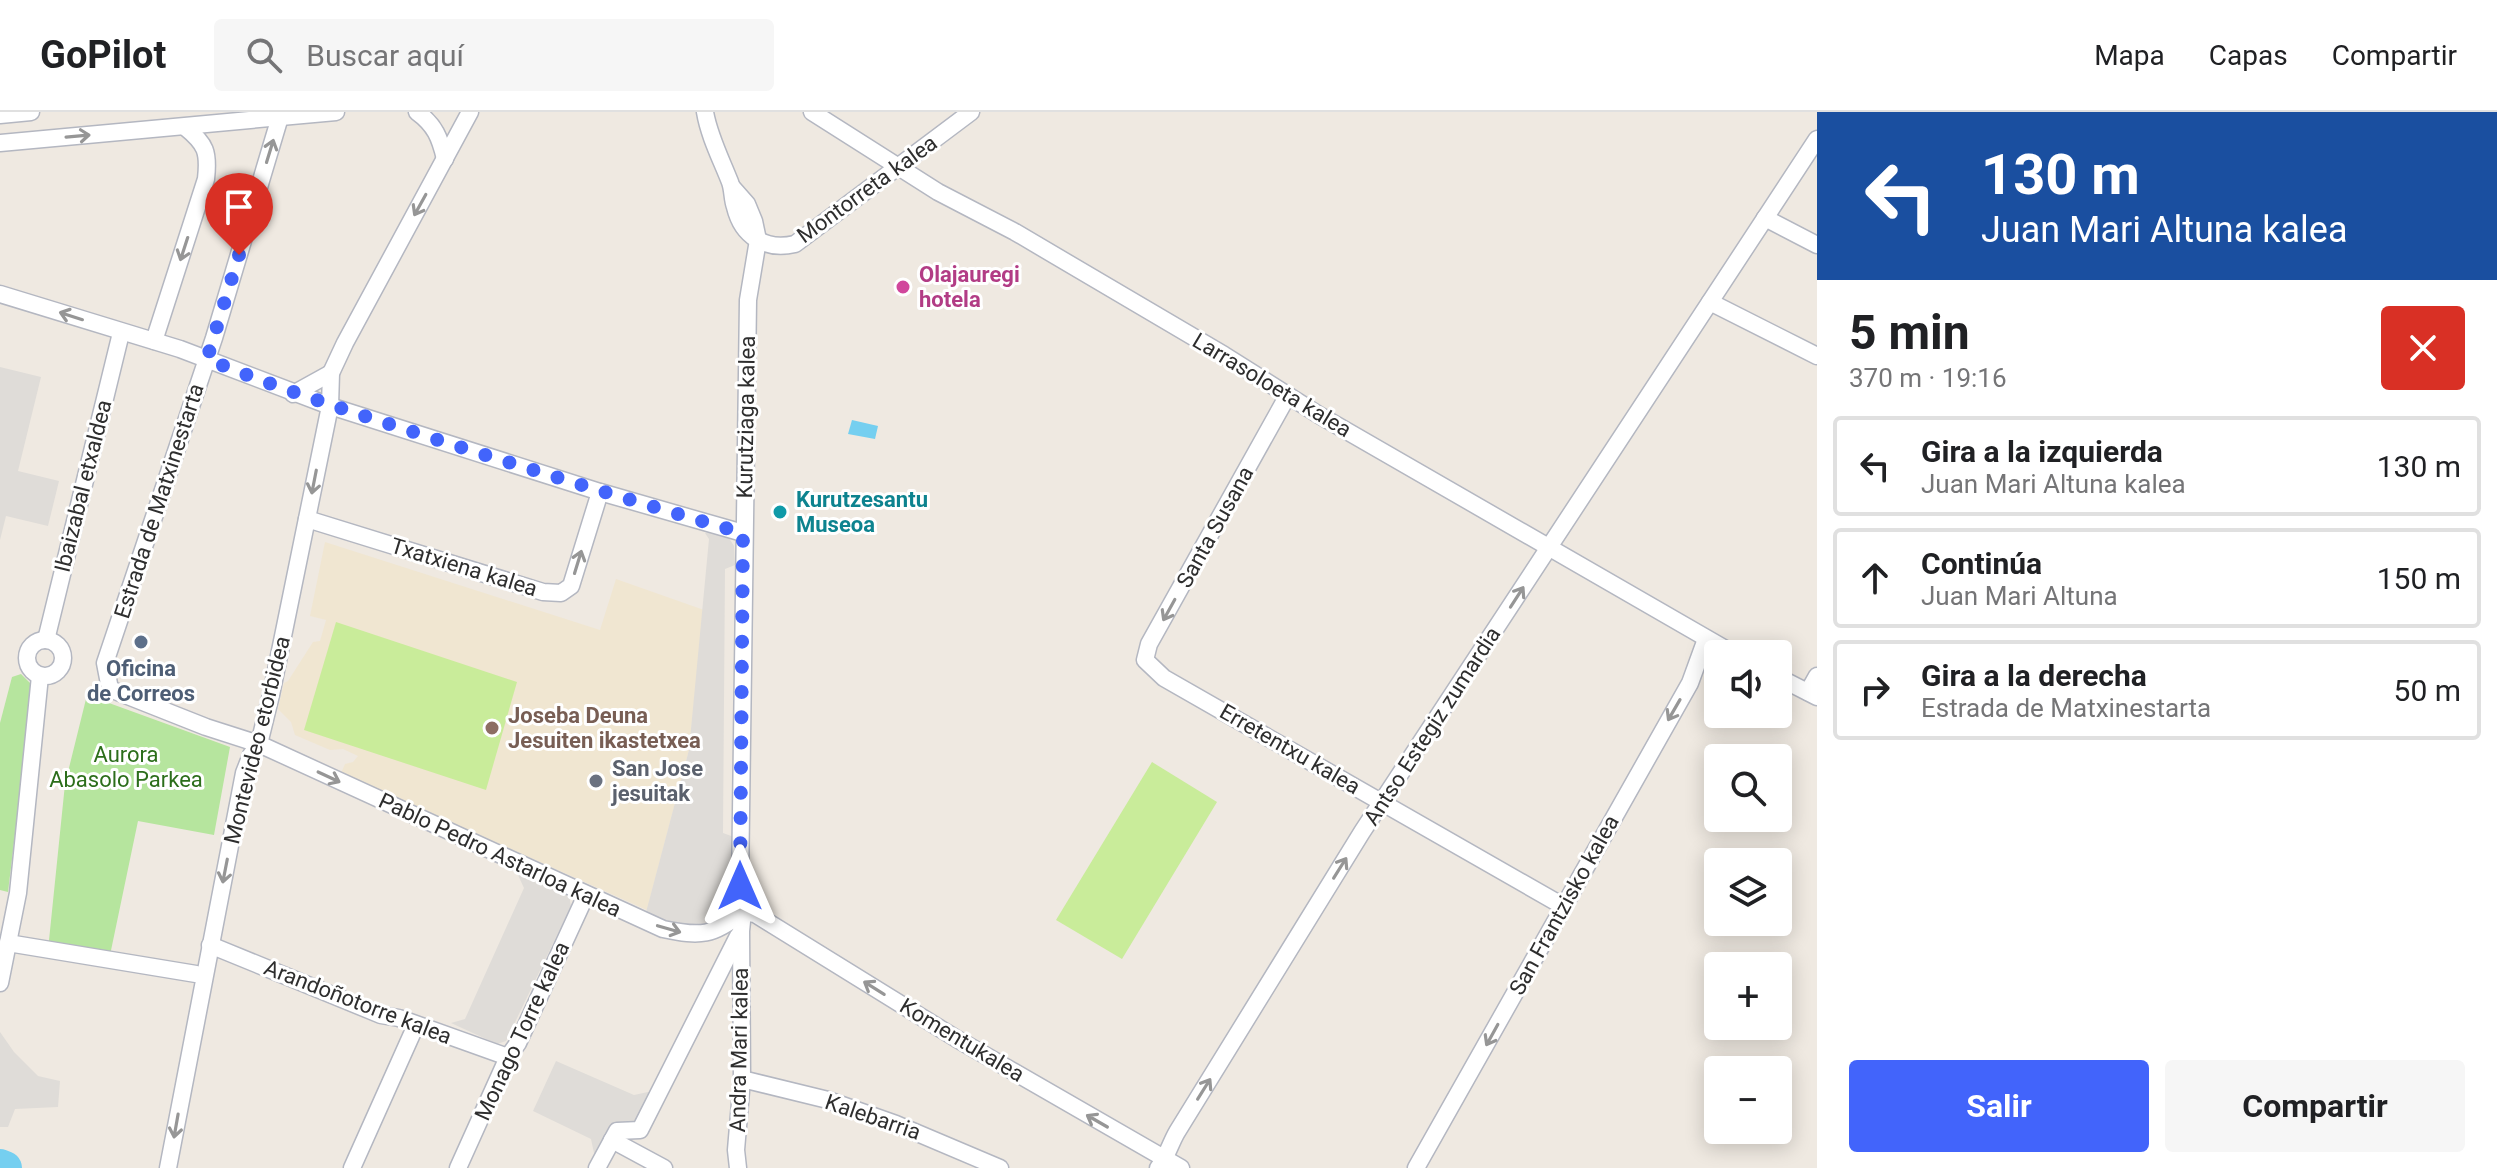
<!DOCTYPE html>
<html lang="es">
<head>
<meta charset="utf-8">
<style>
  :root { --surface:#fff; --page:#f6f6f6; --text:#202124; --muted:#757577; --line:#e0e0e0; --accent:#4264fb }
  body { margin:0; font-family:Roboto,sans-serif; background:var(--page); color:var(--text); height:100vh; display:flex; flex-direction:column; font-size:30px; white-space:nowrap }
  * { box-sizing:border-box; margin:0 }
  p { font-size:26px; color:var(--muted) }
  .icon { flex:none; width:44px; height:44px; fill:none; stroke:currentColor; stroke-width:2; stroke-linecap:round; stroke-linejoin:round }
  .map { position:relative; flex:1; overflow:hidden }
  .side { display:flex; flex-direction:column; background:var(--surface); width:680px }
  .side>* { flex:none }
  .banner { background:#1a4fa0; color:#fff; overflow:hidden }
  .controls { position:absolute; left:1704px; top:528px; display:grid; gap:16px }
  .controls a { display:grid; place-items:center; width:88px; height:88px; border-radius:8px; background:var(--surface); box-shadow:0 4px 20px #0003; font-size:40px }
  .pin { position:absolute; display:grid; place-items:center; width:68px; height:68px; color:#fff; margin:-82px -34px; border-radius:50% 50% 50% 0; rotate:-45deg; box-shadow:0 0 8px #0007 }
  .pin .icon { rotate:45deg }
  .me { position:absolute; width:88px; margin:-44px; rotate:0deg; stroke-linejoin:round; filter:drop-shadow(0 0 6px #0008) }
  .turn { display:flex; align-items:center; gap:28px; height:168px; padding:0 32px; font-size:36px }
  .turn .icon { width:104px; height:104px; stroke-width:2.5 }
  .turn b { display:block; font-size:56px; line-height:68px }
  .round { display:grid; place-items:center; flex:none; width:84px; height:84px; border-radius:8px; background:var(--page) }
  .summary { display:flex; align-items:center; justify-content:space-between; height:136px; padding:0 32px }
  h1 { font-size:48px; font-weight:700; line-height:60px }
  .cta { display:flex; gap:16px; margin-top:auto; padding:16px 32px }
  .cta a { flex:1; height:92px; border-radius:8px; background:var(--accent); color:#fff; font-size:32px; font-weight:700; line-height:92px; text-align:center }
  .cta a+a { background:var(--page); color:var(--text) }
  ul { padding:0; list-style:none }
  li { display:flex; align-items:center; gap:24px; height:100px; margin:0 16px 12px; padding:0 16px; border:4px solid var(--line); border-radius:8px }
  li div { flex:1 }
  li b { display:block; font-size:30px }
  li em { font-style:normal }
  header { display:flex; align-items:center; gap:48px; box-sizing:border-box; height:112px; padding:0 40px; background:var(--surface); border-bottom:2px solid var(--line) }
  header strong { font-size:38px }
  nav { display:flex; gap:44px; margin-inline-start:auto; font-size:28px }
  .search { width:560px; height:72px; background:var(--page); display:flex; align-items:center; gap:20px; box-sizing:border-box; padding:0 28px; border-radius:8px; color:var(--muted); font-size:30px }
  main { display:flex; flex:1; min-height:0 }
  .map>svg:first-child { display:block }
  .education { fill:#f0e6d1 }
  .green { fill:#b6e59e }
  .pitch { fill:#c9ec9a }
  .plaza { fill:#dfdcd8 }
  .water { fill:#75cff0 }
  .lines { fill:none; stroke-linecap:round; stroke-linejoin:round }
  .river { stroke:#75cff0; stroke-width:34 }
  .street-casing { stroke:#b4b7c1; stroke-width:19 }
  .street { stroke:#fff; stroke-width:16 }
  .oneway { stroke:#969696 }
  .route { stroke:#4264fb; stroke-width:14; stroke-dasharray:0 25.2 }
  .hotel-dot { fill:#d1479c; stroke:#fff; stroke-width:3 }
  .culture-dot { fill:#0f9aa8; stroke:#fff; stroke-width:3 }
  .service-dot { fill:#5c6f8a; stroke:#fff; stroke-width:3 }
  .education-dot { fill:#8d6e63; stroke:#fff; stroke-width:3 }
  .worship-dot { fill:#6b7280; stroke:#fff; stroke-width:3 }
  .labels { text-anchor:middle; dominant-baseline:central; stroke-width:6; stroke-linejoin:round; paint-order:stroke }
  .street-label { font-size:22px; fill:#2e2e2e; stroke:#fff }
  .hotel-label { font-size:22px; font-weight:bold; fill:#b23c85; stroke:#fff; text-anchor:start }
  .culture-label { font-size:22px; font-weight:bold; fill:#0d838f; stroke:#fff; text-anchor:start }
  .service-label { font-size:22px; font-weight:bold; fill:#4e5e75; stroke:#fff }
  .education-label { font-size:22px; font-weight:bold; fill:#785e54; stroke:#fff; text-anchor:start }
  .park-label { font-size:22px; fill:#2c6e1b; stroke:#fff }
  .worship-label { font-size:22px; font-weight:bold; fill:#5b616d; stroke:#fff; text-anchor:start }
</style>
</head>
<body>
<header>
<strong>GoPilot</strong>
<div class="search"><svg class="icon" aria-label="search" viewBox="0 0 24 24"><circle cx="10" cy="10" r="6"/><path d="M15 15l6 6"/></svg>Buscar aquí</div>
<nav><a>Mapa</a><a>Capas</a><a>Compartir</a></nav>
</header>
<main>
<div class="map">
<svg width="1817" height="1056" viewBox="0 0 1817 1056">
  <rect width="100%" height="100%" fill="#efe9e1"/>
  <!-- education -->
  <polygon class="education" points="325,430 600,518 616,467 704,498 689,638 647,798 341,661 345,652 353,650 358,644 343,637 330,638 295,623 291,610 278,597 284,571 288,569 313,530 320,529 326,508 310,504"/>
  <!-- green -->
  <g class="green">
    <polygon points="21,562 33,574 8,780 0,778 0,611 12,565"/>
    <polygon points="87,583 230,635 214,723 138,709 109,848 48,838 65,672"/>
  </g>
  <!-- pitch -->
  <g class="pitch">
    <polygon points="336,510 517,570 486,678 304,618"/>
    <polygon points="1152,650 1217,690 1122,847 1056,808"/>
  </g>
  <!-- plaza -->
  <g class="plaza">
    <polygon points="0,255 41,265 18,359 59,369 48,414 6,404 0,428"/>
    <polygon points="717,419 727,423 734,434 735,453 725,457 723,721 734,725 734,773 724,794 723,816 701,822 644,808 689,638 709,427 705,421"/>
    <polygon points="517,761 569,783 571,794 506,929 497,932 451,911 465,907 524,776"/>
    <polygon points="0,920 14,940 38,964 60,969 58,995 15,997 8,1015 0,1015"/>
    <polygon points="556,949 634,983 648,980 657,984 640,1018 617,1019 604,1043 594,1041 591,1027 533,999"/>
  </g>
  <!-- water -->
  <polygon class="water" points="852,308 878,314 875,327 848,322"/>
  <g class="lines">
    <!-- river -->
    <polyline class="river" points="0,1054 5,1056"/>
    <defs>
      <g id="street">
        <path d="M417 0C435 13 440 26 445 47"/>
        <path d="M705 0C709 24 721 47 730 70 733 78 732 87 735 95 742 124 765 139 795 132L971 0"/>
        <polyline points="812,0 938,80 1015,120 1224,243 1319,303 1734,542"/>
        <polyline points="0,3 31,0"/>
        <path d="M280 5 214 226 105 551 110 577 206 615 259 632 663 817C701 825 713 824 743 800L755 802 957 927 1181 1056"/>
        <polyline points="0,31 336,0"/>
        <polyline points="732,75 747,92 754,109 758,128 748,188 740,774 743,800 741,819 742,967 736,1038 738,1056"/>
        <polyline points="1765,106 1817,133"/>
        <polyline points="0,182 180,237 330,294 600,380 743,421"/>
        <polyline points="1710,190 1817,244"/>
        <path d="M154 229 206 67C209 40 206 32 185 15"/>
        <polyline points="293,282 331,261"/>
        <polyline points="1288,283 1149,532 1145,548 1164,566 1563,794"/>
        <polyline points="307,407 543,480 561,481 571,474 600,380"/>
        <circle cx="45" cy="546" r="18"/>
        <polyline points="46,528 121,221"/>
        <polyline points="1778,565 1817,585"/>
        <polyline points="1808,580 1817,564"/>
        <polyline points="8,831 196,862"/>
        <polyline points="210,833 381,903 399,906 508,945"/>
        <polyline points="0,871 18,781 40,564"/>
        <polyline points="742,967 828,988 896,1012 1000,1056"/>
        <polyline points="612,1028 664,1056"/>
        <polyline points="168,1056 244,661 251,643 259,632 271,583 330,294 331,261 345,231 470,0"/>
        <polyline points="352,1056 416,913"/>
        <polyline points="458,1056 508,945 518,931 586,783"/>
        <polyline points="597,1056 617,1019 640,1018 738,824"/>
        <path d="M1158 1056C1167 1045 1170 1032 1177 1020L1362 720 1817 27"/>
        <polyline points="1416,1056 1690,571 1706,527"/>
      </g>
    </defs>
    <!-- street casing -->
    <use href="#street" class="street-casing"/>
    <!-- street -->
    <use href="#street" class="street"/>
  </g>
  <!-- one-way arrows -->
  <defs><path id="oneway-shaft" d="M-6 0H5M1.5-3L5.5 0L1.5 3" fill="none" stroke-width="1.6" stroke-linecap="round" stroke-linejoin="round" transform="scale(2)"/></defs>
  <g class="oneway">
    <use href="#oneway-shaft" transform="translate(78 24) rotate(-5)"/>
    <use href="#oneway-shaft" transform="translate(270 39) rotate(-73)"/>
    <use href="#oneway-shaft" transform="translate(420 93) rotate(119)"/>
    <use href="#oneway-shaft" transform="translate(184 137) rotate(108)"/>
    <use href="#oneway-shaft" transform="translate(71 204) rotate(-162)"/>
    <use href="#oneway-shaft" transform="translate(314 370) rotate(101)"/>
    <use href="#oneway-shaft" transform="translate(578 450) rotate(-73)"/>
    <use href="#oneway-shaft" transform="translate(1517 485) rotate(-57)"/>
    <use href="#oneway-shaft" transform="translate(1169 498) rotate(119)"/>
    <use href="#oneway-shaft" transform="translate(1674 598) rotate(120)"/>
    <use href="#oneway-shaft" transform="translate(329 665) rotate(25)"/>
    <use href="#oneway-shaft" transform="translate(1340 756) rotate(-58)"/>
    <use href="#oneway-shaft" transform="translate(225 759) rotate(101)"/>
    <use href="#oneway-shaft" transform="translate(669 817) rotate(16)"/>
    <use href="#oneway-shaft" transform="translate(874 876) rotate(-148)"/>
    <use href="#oneway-shaft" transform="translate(1492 923) rotate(119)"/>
    <use href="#oneway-shaft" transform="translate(1204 977) rotate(-58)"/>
    <use href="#oneway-shaft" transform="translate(1097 1009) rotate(-150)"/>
    <use href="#oneway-shaft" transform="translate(176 1014) rotate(100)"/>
  </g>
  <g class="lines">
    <!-- route -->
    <path class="route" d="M239 143 207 247C284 279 362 303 441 329 542 361 642 392 743 421L740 774"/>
  </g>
  <!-- markers -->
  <circle class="hotel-dot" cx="903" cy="175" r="8"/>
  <circle class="culture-dot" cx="780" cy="400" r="8"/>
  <circle class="service-dot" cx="141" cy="530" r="8"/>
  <circle class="education-dot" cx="492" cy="616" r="8"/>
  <circle class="worship-dot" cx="596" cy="669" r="8"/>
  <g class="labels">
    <!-- street labels -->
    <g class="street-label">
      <text transform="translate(867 77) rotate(-36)">Montorreta kalea</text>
      <text transform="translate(1272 273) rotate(31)">Larrasoloeta kalea</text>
      <text transform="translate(746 305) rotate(-89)">Kurutziaga kalea</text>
      <text transform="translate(83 374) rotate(-76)">Ibaizabal etxaldea</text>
      <text transform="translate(159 389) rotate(-72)">Estrada de Matxinestarta</text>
      <text transform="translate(1215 415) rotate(-61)">Santa Susana</text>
      <text transform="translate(464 455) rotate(17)">Txatxiena kalea</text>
      <text transform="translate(1432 614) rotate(-57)">Antso Estegiz zumardia</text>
      <text transform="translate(257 628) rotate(-76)">Montevideo etorbidea</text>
      <text transform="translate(1290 637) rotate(30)">Erretentxu kalea</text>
      <text transform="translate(500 743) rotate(25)">Pablo Pedro Astarloa kalea</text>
      <text transform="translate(1564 793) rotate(-61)">San Frantzisko kalea</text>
      <text transform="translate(358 890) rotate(21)">Arandoñotorre kalea</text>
      <text transform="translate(522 919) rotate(-65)">Monago Torre kalea</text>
      <text transform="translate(962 928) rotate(31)">Komentukalea</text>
      <text transform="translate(739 938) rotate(-89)">Andra Mari kalea</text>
      <text transform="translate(873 1005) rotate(19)">Kalebarria</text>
    </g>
    <!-- hotel labels -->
    <g class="hotel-label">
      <text x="919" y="162">Olajauregi<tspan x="919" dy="25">hotela</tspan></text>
    </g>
    <!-- culture labels -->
    <g class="culture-label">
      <text x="796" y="387">Kurutzesantu<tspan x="796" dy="25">Museoa</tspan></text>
    </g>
    <!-- service labels -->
    <g class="service-label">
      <text x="141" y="556">Oficina<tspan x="141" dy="25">de Correos</tspan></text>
    </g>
    <!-- education labels -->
    <g class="education-label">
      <text x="508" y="603">Joseba Deuna<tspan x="508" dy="25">Jesuiten ikastetxea</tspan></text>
    </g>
    <!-- park labels -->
    <g class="park-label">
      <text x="126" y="642">Aurora<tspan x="126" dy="25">Abasolo Parkea</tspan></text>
    </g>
    <!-- worship labels -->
    <g class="worship-label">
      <text x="612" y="656">San Jose<tspan x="612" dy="25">jesuitak</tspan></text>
    </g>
  </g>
</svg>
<div class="controls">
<a><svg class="icon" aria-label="sound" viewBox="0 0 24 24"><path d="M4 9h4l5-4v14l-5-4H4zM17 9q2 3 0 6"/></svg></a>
<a><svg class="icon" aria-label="search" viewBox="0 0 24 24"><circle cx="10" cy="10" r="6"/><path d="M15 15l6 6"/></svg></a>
<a><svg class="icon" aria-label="layers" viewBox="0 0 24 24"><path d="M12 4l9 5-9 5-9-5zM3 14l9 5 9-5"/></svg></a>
<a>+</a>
<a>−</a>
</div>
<div class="pin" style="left:239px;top:143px;background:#d93025"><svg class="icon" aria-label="arrive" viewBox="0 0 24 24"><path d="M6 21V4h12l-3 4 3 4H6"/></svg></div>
<svg class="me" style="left:740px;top:774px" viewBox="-20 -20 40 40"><path d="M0-17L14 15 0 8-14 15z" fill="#4264fb" stroke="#fff" stroke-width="4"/></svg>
</div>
<section class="side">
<div class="banner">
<div class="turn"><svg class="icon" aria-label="left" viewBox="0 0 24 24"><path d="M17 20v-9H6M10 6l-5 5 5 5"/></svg><div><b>130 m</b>Juan Mari Altuna kalea</div></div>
</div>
<div class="summary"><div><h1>5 min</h1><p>370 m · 19:16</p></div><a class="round" style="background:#d93025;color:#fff"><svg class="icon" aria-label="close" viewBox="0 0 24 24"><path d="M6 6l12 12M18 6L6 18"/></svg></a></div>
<ul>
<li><svg class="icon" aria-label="left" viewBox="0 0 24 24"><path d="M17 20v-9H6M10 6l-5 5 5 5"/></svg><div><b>Gira a la izquierda</b><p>Juan Mari Altuna kalea</p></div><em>130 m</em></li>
<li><svg class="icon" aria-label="ahead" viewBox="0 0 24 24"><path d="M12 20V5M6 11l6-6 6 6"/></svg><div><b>Continúa</b><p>Juan Mari Altuna</p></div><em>150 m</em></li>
<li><svg class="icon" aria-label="right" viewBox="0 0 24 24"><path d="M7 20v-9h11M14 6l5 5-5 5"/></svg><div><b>Gira a la derecha</b><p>Estrada de Matxinestarta</p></div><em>50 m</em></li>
</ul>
<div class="cta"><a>Salir</a><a>Compartir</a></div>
</section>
</main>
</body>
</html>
